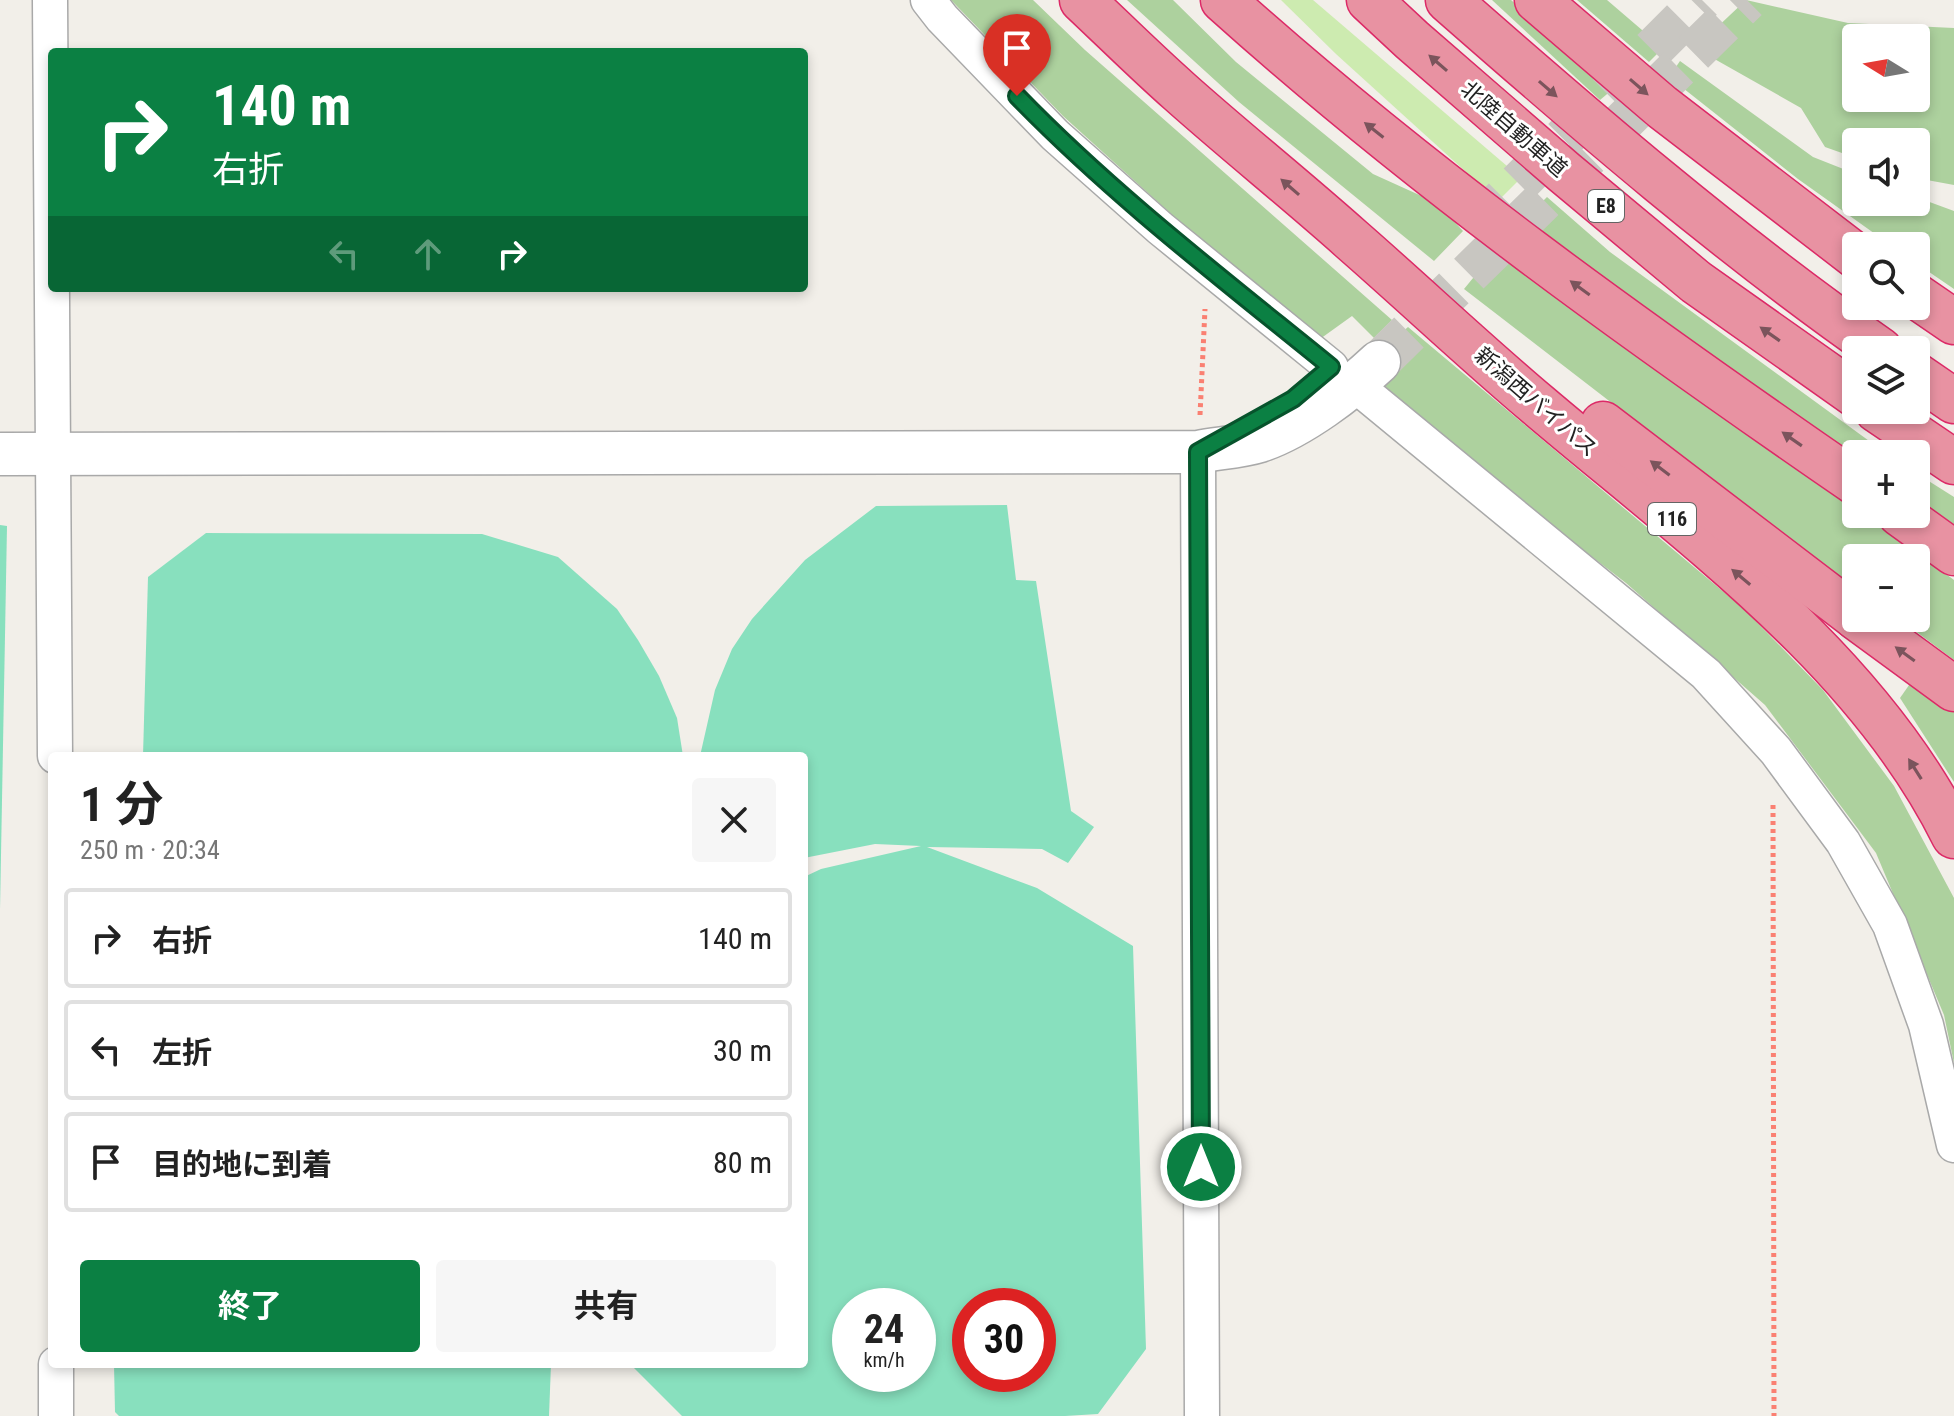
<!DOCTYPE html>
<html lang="ja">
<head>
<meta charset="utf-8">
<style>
  :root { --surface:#fff; --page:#f6f6f6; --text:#222; --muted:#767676; --line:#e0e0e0; --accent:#0b8043 }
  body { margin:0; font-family:"Roboto Condensed","Noto Sans JP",sans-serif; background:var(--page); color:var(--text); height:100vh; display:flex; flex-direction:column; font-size:30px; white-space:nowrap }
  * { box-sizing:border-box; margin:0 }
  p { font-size:26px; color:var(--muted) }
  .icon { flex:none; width:44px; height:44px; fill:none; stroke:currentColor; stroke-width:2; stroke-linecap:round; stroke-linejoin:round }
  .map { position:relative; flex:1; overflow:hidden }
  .details { position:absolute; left:48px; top:752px; width:760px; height:616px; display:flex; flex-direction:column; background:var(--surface); border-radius:8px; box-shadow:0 4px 12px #0003 }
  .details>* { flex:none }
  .top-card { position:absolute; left:48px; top:48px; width:760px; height:244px; border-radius:8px; box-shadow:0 4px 12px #0003; background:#0b8043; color:#fff; overflow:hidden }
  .needle { width:52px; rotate:281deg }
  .buttons { position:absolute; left:1842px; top:24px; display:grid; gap:16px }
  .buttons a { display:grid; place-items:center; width:88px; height:88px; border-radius:8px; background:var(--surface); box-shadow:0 4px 12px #0003; font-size:40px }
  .speed { position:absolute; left:832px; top:1288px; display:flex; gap:16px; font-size:40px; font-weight:700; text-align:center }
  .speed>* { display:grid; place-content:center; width:104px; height:104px; border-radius:50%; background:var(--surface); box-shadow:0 4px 12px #0003; line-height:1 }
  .speed small { font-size:20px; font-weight:400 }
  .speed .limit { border:12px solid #d22; background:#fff; color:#111 }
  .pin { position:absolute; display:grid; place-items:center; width:68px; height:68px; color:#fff; margin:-82px -34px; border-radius:50% 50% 50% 0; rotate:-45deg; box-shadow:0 0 8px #0007 }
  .pin .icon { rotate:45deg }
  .me { position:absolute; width:88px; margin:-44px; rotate:0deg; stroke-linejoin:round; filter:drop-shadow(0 0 6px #0008) }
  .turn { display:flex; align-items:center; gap:28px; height:168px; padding:0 32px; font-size:36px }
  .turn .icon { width:104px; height:104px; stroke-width:2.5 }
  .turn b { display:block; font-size:56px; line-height:68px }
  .lanes { display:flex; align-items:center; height:76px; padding:0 32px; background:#0003; justify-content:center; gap:40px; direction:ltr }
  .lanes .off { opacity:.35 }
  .round { display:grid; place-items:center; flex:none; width:84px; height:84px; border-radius:8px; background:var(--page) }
  .head { display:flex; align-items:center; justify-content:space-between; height:136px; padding:0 32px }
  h1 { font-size:48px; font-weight:700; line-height:60px }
  .cta { display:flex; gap:16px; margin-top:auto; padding:16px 32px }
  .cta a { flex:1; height:92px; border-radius:8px; background:var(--accent); color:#fff; font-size:32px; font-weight:700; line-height:92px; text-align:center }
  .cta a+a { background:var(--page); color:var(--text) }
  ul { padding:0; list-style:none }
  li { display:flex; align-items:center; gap:24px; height:100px; margin:0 16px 12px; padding:0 16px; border:4px solid var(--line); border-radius:8px }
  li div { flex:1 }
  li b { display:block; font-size:30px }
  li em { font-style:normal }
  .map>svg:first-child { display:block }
  .grass { fill:#cdebb0 }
  .forest { fill:#add19e; fill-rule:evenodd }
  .pitch { fill:#88e0be; fill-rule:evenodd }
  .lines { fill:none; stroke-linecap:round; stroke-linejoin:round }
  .tertiary-tunnel { stroke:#c8c6c1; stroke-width:42; stroke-dasharray:42 21; stroke-linecap:butt }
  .minor-casing { stroke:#a9a9a9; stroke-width:37 }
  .tertiary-casing { stroke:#a9a9a9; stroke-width:45 }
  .motorway-casing { stroke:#dc2a67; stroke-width:47 }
  .path { stroke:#fa8072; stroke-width:5; stroke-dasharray:4 4; stroke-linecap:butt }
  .minor { stroke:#fff; stroke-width:34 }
  .tertiary { stroke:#fff; stroke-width:42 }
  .motorway { stroke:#e892a2; stroke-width:44 }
  .oneway { fill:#7b545c }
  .route-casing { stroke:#07532c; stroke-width:20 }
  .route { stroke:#0b8043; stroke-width:14 }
  .labels { text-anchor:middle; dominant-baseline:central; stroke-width:6; stroke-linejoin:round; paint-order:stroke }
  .shield { fill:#fff; stroke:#646464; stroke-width:2 }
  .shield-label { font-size:20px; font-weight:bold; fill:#222 }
  .street-label { font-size:22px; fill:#222; stroke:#fff }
</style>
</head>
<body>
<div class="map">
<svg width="1954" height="1416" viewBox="0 0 1954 1416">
  <rect width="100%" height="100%" fill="#f2efe9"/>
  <!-- grass -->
  <polygon class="grass" points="1281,0 1313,0 1521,178 1498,201 1336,54"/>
  <!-- forest -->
  <g class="forest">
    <polygon points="951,0 1033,0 1085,50 1392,320 1374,338 1352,316 1320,339 1233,270 1063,116"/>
    <polygon points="1127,0 1173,0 1236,62 1373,174 1437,203 1463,231 1434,261 1239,102"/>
    <polygon points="1492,0 1511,0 1613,89 1600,100"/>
    <polygon points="1577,0 1607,0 1663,48 1649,62"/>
    <path d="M1746 0 1848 23 1954 28V185L1916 178V142H1856V158L1825 147 1801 108 1695 48ZM1856 38H1916V98H1856Z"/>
    <polygon points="1680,61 1813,157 1856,174 1856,202 1916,202 1916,197 1954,211 1954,289 1916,263 1916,246 1892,246 1798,179 1669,77"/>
    <polygon points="1547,197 1610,252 1887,454 1856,454 1856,467 1522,222"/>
    <polygon points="1501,244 1664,371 1856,507 1856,514 1866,514 1954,580 1954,660 1898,618 1916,618 1916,558 1856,558 1856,588 1805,552 1464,289"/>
    <polygon points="1408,327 1744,609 1823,690 1894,786 1954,898 1954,1063 1944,1015 1876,853 1765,705 1626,583 1372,387 1384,348"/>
    <polygon points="1916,473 1954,497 1954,537 1916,510"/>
    <polygon points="1914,678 1954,706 1954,782 1900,698"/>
  </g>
  <!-- pitch -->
  <g class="pitch">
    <path d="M1007 505 1016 580 1036 581 1071 811 1094 827 1068 863 1042 849 927 847 1037 888 1133 946 1146 1349 1098 1414 1065 1416H682L630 1364H804V877L821 869 921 846 875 844 804 858V756H700L715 690 732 649 752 619 805 560 876 506ZM850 1306H918V1374H850ZM1038 1306V1374H970V1306Z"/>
    <polygon points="0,525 7,526 0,910"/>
    <polygon points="206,533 482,534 558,557 617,609 638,640 659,676 677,718 683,756 143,756 148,577"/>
    <polygon points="114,1364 551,1364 549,1416 119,1416 115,1412"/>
  </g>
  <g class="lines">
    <!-- tertiary-tunnel -->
    <g class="tertiary-tunnel">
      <polyline points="1474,228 1702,0"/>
      <polyline points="1379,362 1747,0"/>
    </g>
    <defs>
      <g id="minor">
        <polyline points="50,0 55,756"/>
        <polyline points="928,0 942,18 1055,135 1160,228 1331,367"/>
        <polyline points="1355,385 1706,674 1776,751 1843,842 1890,925 1926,1025 1954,1145"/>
        <polyline points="1198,452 1202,1416"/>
        <polyline points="56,1364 56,1416"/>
      </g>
      <path id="tertiary" d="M0 454 1198 452C1218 448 1241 447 1260 441 1301 427 1348 391 1379 362"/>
      <g id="motorway">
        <path d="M1082 0C1115 31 1146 62 1180 92 1236 142 1295 189 1351 239 1414 294 1474 351 1538 405 1685 530 1867 659 1954 836"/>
        <path d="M1223 0C1421 178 1637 332 1856 483"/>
        <polyline points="1369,0 1412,40 1564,172 1696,282 1856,395"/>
        <path d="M1448 0C1587 122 1728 244 1880 350"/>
        <polyline points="1537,0 1662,107 1856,256"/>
        <polyline points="1916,296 1954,322"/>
        <polyline points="1916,375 1954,401"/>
        <polyline points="1877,410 1954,462"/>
        <polyline points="1603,424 1856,617"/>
        <polyline points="1900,514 1954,553"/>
        <polyline points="1857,618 1954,689"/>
      </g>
    </defs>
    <!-- minor casing -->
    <use href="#minor" class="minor-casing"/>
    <!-- tertiary casing -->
    <use href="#tertiary" class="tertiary-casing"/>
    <!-- motorway casing -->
    <use href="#motorway" class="motorway-casing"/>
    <!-- path -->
    <g class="path">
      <polyline points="1200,415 1205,309"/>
      <polyline points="1773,805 1774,1416"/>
    </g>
    <!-- minor -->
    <use href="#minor" class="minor"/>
    <!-- tertiary -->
    <use href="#tertiary" class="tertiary"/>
    <!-- motorway -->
    <use href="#motorway" class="motorway"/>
  </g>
  <!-- one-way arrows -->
  <defs><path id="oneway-solid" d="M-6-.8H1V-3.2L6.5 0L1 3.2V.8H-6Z" transform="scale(2)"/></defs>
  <g class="oneway">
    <use href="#oneway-solid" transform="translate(1438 63) rotate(-139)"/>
    <use href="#oneway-solid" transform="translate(1639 87) rotate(41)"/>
    <use href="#oneway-solid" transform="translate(1548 89) rotate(41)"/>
    <use href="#oneway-solid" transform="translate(1374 130) rotate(-142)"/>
    <use href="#oneway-solid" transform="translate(1290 187) rotate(-139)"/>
    <use href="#oneway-solid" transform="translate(1580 288) rotate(-144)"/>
    <use href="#oneway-solid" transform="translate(1770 334) rotate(-145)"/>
    <use href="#oneway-solid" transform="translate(1792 439) rotate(-145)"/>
    <use href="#oneway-solid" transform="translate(1660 468) rotate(-143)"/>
    <use href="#oneway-solid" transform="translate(1741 577) rotate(-140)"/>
    <use href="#oneway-solid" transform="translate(1905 654) rotate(-144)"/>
    <use href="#oneway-solid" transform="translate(1915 769) rotate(-122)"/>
  </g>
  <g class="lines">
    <defs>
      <path id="route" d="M1017 96C1113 195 1224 280 1331 367L1293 399 1198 452 1201 1167"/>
    </defs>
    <!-- route casing -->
    <use href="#route" class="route-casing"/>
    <!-- route -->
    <use href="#route" class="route"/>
  </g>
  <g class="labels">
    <!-- shield labels -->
    <g class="shield">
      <rect x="1588" y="190" width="36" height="32" rx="6"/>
      <rect x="1648" y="503" width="48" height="32" rx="6"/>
    </g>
    <g class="shield-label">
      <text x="1606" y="206">E8</text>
      <text x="1672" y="519">116</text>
    </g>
    <!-- street labels -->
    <g class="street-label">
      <text transform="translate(1514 129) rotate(41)">北陸自動車道</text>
      <text transform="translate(1536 402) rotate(41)">新潟西バイパス</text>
    </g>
  </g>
</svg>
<div class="buttons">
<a><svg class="needle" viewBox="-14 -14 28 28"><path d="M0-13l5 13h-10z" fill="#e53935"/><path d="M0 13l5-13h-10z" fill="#767676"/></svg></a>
<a><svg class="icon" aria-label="sound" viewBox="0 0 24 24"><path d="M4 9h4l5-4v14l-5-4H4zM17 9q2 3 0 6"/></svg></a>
<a><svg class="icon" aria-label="search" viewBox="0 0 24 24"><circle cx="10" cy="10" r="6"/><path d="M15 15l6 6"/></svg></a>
<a><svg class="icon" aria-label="layers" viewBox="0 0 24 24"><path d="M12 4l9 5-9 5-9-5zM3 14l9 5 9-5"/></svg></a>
<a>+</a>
<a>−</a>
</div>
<div class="speed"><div>24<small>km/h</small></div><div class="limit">30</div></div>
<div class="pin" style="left:1017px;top:96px;background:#d93025"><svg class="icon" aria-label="arrive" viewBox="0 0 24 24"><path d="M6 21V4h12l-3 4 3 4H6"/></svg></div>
<svg class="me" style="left:1201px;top:1167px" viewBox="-20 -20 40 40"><circle r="17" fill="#0b8043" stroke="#fff" stroke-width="3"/><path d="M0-11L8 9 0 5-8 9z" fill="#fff"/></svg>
<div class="top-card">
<div class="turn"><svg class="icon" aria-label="right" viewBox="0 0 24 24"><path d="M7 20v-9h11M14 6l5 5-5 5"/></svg><div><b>140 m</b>右折</div></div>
<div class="lanes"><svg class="icon off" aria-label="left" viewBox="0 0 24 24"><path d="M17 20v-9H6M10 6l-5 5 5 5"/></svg><svg class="icon off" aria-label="ahead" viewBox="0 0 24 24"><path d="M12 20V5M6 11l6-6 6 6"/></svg><svg class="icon" aria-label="right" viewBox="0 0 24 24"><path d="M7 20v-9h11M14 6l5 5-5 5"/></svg></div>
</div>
<section class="details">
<div class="head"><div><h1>1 分</h1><p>250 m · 20:34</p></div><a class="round"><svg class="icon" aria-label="close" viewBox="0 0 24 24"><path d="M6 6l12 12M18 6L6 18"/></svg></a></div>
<ul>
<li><svg class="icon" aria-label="right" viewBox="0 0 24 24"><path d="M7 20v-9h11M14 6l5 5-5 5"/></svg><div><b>右折</b></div><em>140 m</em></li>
<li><svg class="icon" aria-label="left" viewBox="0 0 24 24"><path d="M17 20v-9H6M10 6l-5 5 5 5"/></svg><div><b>左折</b></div><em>30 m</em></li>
<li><svg class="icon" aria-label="arrive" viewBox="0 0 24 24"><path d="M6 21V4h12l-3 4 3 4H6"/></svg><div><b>目的地に到着</b></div><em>80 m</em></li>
</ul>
<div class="cta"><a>終了</a><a>共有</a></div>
</section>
</div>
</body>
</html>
